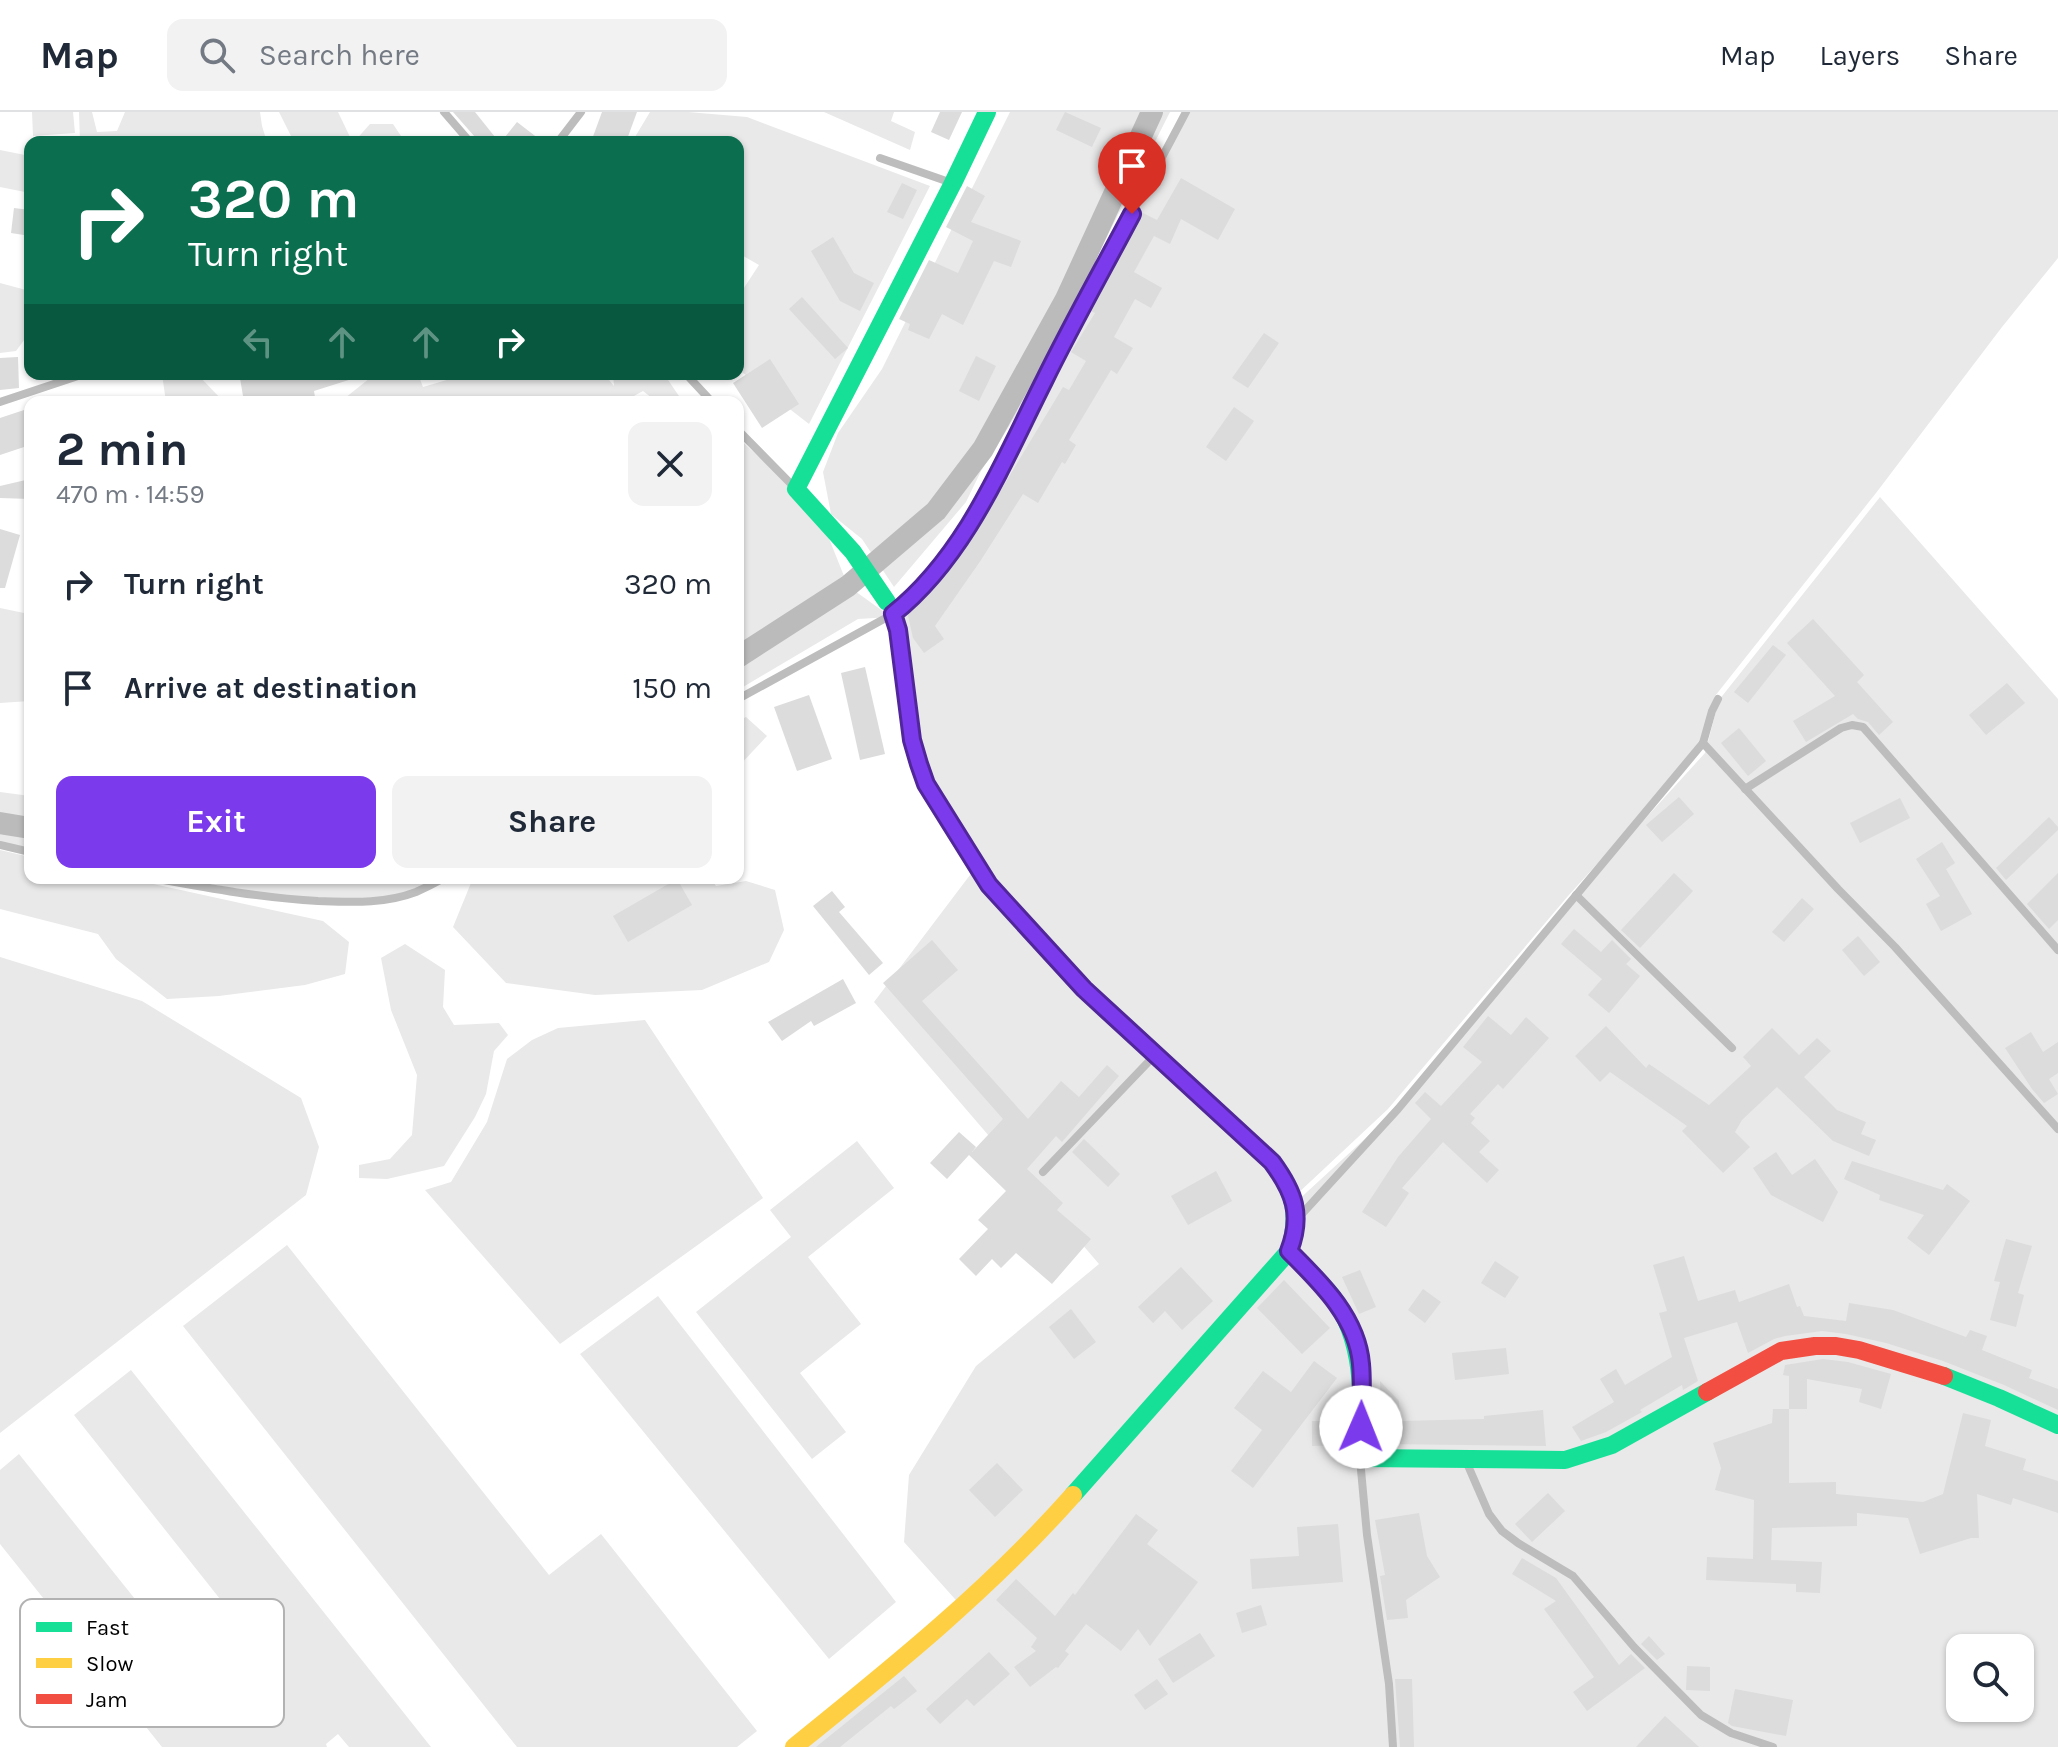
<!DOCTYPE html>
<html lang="en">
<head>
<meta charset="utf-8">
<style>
  :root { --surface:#fff; --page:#f2f2f3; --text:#1f2937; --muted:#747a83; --line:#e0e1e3; --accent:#7c3aed }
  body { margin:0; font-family:Karla,sans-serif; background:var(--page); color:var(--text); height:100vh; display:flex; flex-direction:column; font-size:30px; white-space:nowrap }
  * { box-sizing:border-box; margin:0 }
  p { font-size:26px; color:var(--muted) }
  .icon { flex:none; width:44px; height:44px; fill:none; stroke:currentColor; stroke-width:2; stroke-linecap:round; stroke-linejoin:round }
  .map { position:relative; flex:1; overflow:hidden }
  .details { position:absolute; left:24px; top:284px; width:720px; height:488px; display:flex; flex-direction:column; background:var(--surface); border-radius:16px; box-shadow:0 2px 6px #0004 }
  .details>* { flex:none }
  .hud { position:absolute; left:24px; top:24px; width:720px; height:244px; border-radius:16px; box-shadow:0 2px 6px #0004; background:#0b6e4f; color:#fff; overflow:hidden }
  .buttons { position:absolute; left:1946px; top:1522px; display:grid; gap:16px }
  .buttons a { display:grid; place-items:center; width:88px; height:88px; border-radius:16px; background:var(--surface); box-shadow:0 2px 6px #0004; font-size:40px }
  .pin { position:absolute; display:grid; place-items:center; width:68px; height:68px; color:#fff; margin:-82px -34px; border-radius:50% 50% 50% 0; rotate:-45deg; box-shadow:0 0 8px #0007 }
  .pin .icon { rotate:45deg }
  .me { position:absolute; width:88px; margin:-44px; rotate:1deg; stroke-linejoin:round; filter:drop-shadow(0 0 6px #0008) }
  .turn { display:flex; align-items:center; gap:28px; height:168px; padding:0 32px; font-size:36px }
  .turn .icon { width:104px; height:104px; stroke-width:2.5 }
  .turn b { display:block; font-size:56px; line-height:68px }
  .lanes { display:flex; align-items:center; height:76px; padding:0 32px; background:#0003; justify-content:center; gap:40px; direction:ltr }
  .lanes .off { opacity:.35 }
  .round { display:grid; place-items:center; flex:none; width:84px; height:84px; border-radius:16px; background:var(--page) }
  .overview { display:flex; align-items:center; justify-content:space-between; height:136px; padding:0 32px }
  h1 { font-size:48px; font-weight:700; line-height:60px }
  .action { display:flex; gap:16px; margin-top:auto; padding:16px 32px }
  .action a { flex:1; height:92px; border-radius:16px; background:var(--accent); color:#fff; font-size:32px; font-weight:700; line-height:92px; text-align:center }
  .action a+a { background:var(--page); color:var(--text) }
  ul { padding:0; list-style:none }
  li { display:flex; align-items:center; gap:24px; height:104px; padding:0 32px }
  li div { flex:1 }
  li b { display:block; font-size:30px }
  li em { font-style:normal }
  header { display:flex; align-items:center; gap:48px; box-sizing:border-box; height:112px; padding:0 40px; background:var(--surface); border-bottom:2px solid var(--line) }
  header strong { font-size:38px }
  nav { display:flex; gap:44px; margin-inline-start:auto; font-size:28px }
  .search { width:560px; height:72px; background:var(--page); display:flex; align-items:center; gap:20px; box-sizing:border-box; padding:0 28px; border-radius:16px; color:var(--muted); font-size:30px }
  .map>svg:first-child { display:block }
  .green { fill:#e9e9e9; fill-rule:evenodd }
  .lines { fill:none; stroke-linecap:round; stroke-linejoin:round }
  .canal { stroke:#bbb; stroke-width:22 }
  .building { fill:#dcdcdc }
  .lane { stroke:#bdbdbd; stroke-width:8 }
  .fast { stroke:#16e098; stroke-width:18 }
  .slow { stroke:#ffcf43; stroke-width:18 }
  .jam { stroke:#f24e42; stroke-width:18 }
  .route-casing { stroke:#51269a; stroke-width:20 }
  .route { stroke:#7c3aed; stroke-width:14 }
  .key { fill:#fff; stroke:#b2b2b2; stroke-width:2 }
  .key-label { font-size:22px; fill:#000 }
</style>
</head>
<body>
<header>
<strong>Map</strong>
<div class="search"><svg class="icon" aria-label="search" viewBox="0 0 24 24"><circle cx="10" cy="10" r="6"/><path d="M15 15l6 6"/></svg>Search here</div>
<nav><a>Map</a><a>Layers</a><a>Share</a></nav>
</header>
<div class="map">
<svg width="2058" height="1635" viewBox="0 0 2058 1635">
  <rect width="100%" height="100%" fill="#fff"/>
  <!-- green -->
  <g class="green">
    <polygon points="32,0 73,0 75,21 33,24"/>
    <polygon points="79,0 92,0 97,20 117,19 125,0 260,0 262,14 267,30 80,30"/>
    <polygon points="279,0 338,0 350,25 340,30 294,30"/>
    <polygon points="650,0 688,0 747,5 930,74 809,312 738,257 738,185 759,153 738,141 738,30 632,30"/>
    <polygon points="824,0 894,0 891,9 915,20 910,38"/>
    <polygon points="1010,0 1170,0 1020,297 981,359 966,390 894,475 862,427 831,402 823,360 838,321 882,257"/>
    <path d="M1183 0H2058V146L2002 215 1876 381 1715 584 1701 637 1568 784 1388 997 1295 1084 1269 1052 1295 1091 1393 1001 1593 764 1705 641 1719 588 1880 385 2058 587V1635H792L963 1496 904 1430 909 1363 976 1254 1099 1152 874 890 973 759 918 661 891 505 858 507 738 578V326L794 376 820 404 848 474 891 505 1001 362ZM1960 1536H2020V1596H1960Z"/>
    <polygon points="370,12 393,12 405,30 354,30"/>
    <polygon points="0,38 30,44 30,81 0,75"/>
    <polygon points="0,171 26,178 30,198 30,220 16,239 0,241"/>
    <polygon points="162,262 197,262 224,290 166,290"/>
    <polygon points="375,262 418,262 423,275 467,262 604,262 614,274 613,262 664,262 681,287 679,290 657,290 643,279 623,290 340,290"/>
    <polygon points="0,496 24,501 30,509 30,589 0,591"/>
    <polygon points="746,605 767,624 738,655 738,609"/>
    <polygon points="0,680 30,684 30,737 0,730"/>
    <polygon points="0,738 30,745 30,766 126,766 323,809 349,830 345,862 305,873 219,884 167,887 116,847 98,822 0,797"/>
    <polygon points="172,766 446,766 382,790 322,791"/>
    <polygon points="473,766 710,766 716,774 746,769 775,778 784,818 769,850 702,878 595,883 506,871 453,815"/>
    <polygon points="405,832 445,858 443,895 454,913 499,911 508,923 494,939 486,982 475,1005 444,1054 387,1067 359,1066 359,1053 390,1047 412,1023 417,963 391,898 381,846"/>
    <polygon points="0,845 142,889 301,986 319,1035 306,1083 0,1321"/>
    <polygon points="645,908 763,1086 560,1232 425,1078 451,1070 487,1010 507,947 532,928 558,916"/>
    <polygon points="857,1029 894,1076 808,1145 861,1212 800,1261 846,1320 812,1347 696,1200 791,1125 770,1098"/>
    <polygon points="287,1133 549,1463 601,1422 757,1619 737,1635 517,1635 183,1214"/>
    <polygon points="658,1184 896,1490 829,1547 580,1242"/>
    <polygon points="131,1258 431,1635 349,1635 338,1622 326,1632 327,1635 162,1635 0,1432 0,1358 19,1342 195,1562 247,1521 74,1303"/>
  </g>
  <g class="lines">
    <!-- canal -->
    <g class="canal">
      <polyline points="738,545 848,474 936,399 983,337 1066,187 1152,0"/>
      <polyline points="0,711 30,716"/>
    </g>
  </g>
  <!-- building -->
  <g class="building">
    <polygon points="453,0 475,0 499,30 477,30 475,25"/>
    <polygon points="602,0 637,0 626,30 591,30"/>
    <polygon points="940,0 962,0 949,28 931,20"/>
    <polygon points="1065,0 1101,16 1092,35 1056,18"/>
    <polygon points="517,10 543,30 501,30"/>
    <polygon points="1181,66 1235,97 1218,128 1181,107 1170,132 1154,124 1134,160 1162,176 1151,196 1135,187 1114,225 1133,236 1117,262 1111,258 1069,328 1076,333 1065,352 1062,350 1038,391 1023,382 981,448 935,514 944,527 924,541 913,526 907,499 925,483 943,461 946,463 1001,378 1063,275 1069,278 1086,249 1071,240 1095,201 1088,198 1135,115 1133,114 1141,100 1157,108"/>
    <polygon points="902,71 917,78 903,107 887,100"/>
    <polygon points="967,74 985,84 971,110 1021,129 1011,155 994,149 963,213 942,202 929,227 908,218 910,212 899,207 929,148 958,161 973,129 946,115"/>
    <polygon points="14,96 30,98 30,124 11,121"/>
    <polygon points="833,125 854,161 874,171 860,199 840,189 811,139"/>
    <polygon points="802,185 848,236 835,247 789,197"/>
    <polygon points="1264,221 1279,231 1248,276 1232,266"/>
    <polygon points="976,244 996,254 979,289 959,279"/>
    <polygon points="18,245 19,276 0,278 0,246"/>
    <polygon points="770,247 799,292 762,316 733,271"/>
    <polygon points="264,262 355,262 355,266 314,279 315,285 283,290 244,290 240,266"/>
    <polygon points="1234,295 1254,309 1226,349 1206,335"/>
    <polygon points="30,296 30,333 0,343 0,306"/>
    <polygon points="30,367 30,387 0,386 0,374"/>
    <polygon points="0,417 20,423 5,476 0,476"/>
    <polygon points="1813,507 1864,563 1857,570 1893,610 1879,623 1868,610 1858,607 1853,602 1806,630 1793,609 1835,584 1787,531"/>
    <polygon points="1773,533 1786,543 1748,591 1734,580"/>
    <polygon points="865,555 885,642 860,648 841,561"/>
    <polygon points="2007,571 2025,591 1986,623 1969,603"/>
    <polygon points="809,583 832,647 797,659 774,595"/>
    <polygon points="1739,616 1766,649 1748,664 1721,631"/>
    <polygon points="1679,685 1694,702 1662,730 1646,713"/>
    <polygon points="1900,686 1910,706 1860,731 1850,711"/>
    <polygon points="2049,705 2058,715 2058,718 2006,768 1996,756"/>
    <polygon points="1942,730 1955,751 1946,757 1972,802 1941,819 1926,792 1940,784 1916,747"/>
    <polygon points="1674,761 1693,779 1640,836 1621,818"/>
    <polygon points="2058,761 2058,808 2049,817 2027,792"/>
    <polygon points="677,767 692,793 628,830 613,804"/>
    <polygon points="832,779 845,795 839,800 883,851 869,863 813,794"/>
    <polygon points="1802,786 1814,797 1784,830 1772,820"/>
    <polygon points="1574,817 1601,840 1612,828 1631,847 1626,852 1640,864 1609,901 1588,883 1602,867 1561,832"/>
    <polygon points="1858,824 1880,850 1864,864 1842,838"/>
    <polygon points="932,828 958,858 922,889 1028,1007 1061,969 1079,985 1107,953 1119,964 1062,1030 1056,1024 1027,1057 1063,1091 1057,1098 1091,1127 1052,1172 1016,1141 1001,1156 992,1147 976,1164 959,1147 988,1117 978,1108 1006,1079 969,1043 947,1067 930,1051 959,1020 976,1035 972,1040 1003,1007 883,871"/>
    <polygon points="843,867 856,891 814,914 811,909 782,929 768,910"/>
    <polygon points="1488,904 1511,923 1526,905 1549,926 1503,977 1498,972 1470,1002 1475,1006 1471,1011 1490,1029 1479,1040 1499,1058 1487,1071 1443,1030 1402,1076 1409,1081 1386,1115 1362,1100 1398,1045 1431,1007 1415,991 1425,980 1441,994 1482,950 1463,935"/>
    <polygon points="1606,914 1646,956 1649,952 1709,993 1751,954 1743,945 1772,916 1799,943 1817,926 1831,939 1804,965 1837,998 1866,1010 1861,1022 1876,1028 1869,1044 1833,1029 1777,975 1742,1008 1735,1020 1750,1035 1723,1061 1682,1019 1687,1014 1610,960 1600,970 1575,944"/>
    <polygon points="2031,920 2043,940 2058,930 2058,961 2049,967 2058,982 2044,991 2032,977 2005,936"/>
    <polygon points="1084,1027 1120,1062 1108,1075 1072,1040"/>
    <polygon points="1776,1040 1792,1063 1815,1047 1838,1080 1823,1110 1771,1083 1753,1056"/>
    <polygon points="1852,1049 1943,1078 1947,1072 1970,1089 1929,1143 1907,1126 1924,1103 1879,1088 1880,1083 1844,1067"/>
    <polygon points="1216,1059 1232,1089 1188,1113 1171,1084"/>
    <polygon points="2006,1127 2032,1134 2018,1181 2024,1183 2016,1215 1990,1208 2000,1170 1994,1169"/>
    <polygon points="1684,1144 1698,1189 1735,1178 1739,1190 1789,1172 1797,1195 1800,1194 1804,1204 1846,1209 1849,1191 1893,1198 1966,1225 1970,1218 1987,1224 1982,1238 2032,1258 2029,1266 2058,1277 2058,1298 2004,1273 1943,1249 1886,1231 1846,1222 1822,1219 1785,1224 1774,1227 1748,1241 1737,1210 1684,1226 1698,1269 1683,1278 1682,1273 1640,1298 1642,1300 1606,1320 1581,1329 1572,1315 1614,1290 1600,1267 1616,1257 1625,1273 1672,1245 1659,1201 1667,1199 1653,1153"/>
    <polygon points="1495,1149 1519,1165 1505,1186 1481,1171"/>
    <polygon points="1181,1155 1213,1189 1182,1218 1165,1199 1153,1211 1138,1195"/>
    <polygon points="1360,1158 1376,1195 1359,1202 1342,1165"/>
    <polygon points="1284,1168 1330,1216 1302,1242 1257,1196"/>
    <polygon points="1423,1177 1441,1190 1425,1211 1408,1198"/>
    <polygon points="1071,1197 1096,1230 1074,1247 1049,1215"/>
    <polygon points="1506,1236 1509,1262 1455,1268 1452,1241"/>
    <polygon points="1823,1247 1848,1250 1891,1262 1881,1297 1859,1290 1862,1277 1807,1267 1807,1297 1789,1297 1789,1264 1783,1263 1785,1253"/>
    <polygon points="1314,1249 1337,1266 1253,1376 1231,1359 1262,1318 1234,1296 1263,1259 1291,1280"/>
    <polygon points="1380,1269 1399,1289 1400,1309 1484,1307 1484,1304 1543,1298 1546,1334 1382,1332"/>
    <polygon points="1773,1297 1789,1297 1789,1371 1836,1370 1836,1382 1923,1390 1943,1382 1963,1301 1991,1308 1985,1334 2026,1347 2023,1358 2058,1369 2058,1401 2013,1386 2011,1393 1977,1382 1979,1426 1971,1426 1920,1442 1908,1406 1857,1401 1857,1414 1772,1416 1771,1448 1822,1450 1820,1481 1796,1480 1796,1472 1706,1468 1707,1445 1753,1447 1754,1388 1715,1378 1721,1356 1713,1331 1772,1311"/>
    <polygon points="1312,1309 1341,1309 1342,1333 1312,1334"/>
    <polygon points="997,1351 1023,1378 995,1405 969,1378"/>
    <polygon points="1548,1381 1565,1399 1532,1430 1515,1412"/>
    <polygon points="1419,1401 1427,1444 1440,1465 1406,1488 1408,1506 1387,1508 1380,1464 1385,1463 1375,1408"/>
    <polygon points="1136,1402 1158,1418 1147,1432 1198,1470 1150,1534 1138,1517 1121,1539 1086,1512 1065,1539 1069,1542 1058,1556 1056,1555 1030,1575 1014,1555 1036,1539 1031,1535 1037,1526 996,1488 1016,1467 1055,1504 1073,1481 1075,1483"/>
    <polygon points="1338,1412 1343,1470 1252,1477 1250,1447 1299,1444 1297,1415"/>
    <polygon points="1522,1446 1556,1466 1619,1553 1631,1542 1645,1556 1587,1599 1573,1580 1594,1565 1544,1497 1556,1489 1512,1462"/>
    <polygon points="1261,1493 1267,1513 1242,1521 1236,1501"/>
    <polygon points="1200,1521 1215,1544 1173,1571 1158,1547"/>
    <polygon points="1649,1524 1665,1542 1657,1548 1641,1532"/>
    <polygon points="989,1540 1010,1562 974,1594 967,1587 940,1612 926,1597"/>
    <polygon points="1687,1554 1710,1555 1710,1579 1686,1578"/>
    <polygon points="904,1564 917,1579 894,1597 891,1594 840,1635 816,1635"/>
    <polygon points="1157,1567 1168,1582 1145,1598 1134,1583"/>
    <polygon points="1395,1567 1412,1567 1414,1635 1400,1635"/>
    <polygon points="1735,1577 1793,1588 1786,1624 1732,1614 1728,1611"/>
    <polygon points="1665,1604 1699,1635 1636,1635"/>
  </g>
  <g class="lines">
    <!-- lane -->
    <g class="lane">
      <polyline points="444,0 470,30"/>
      <polyline points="558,30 581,0"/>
      <polyline points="880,46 952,71"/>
      <polyline points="686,262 712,290"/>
      <polyline points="0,290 84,262"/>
      <polyline points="738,318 795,376"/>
      <path d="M738 587 893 502C969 442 1006 342 1049 258 1093 171 1141 86 1186 0"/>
      <polyline points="1703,631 1838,777 1895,835 2058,1017"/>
      <polyline points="1745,677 1841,616 1852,613 1863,615 2058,838"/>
      <polyline points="0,733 30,740"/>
      <path d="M153 766C208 776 262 786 318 789 351 790 385 792 416 780 425 776 435 771 444 766"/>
      <polyline points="1576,783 1732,936"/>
      <polyline points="1043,1060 1155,943"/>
      <polyline points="1300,1104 1398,997 1703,631 1712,599 1718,587"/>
      <polyline points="1360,1347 1367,1423 1389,1572 1393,1635"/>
      <polyline points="1466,1349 1489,1402 1502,1419 1518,1431 1573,1464 1634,1535 1701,1603 1731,1621 1773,1635"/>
    </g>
    <!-- fast -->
    <g class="fast">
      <polyline points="887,490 853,440 796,377 953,71 987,0"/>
      <path d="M1289 1139C1303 1154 1319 1168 1332 1184 1367 1232 1362 1290 1360 1346L1565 1348 1612 1333 1707 1280"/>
      <polyline points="1944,1264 1999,1286 2058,1313"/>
      <path d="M1073 1383 1289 1139C1301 1102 1294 1081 1272 1050L1098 890"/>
    </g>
    <!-- slow -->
    <g class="slow">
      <polyline points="893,502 898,518 912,628 926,672 989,773 1084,877 1098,890"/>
      <path d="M794 1635C892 1556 989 1478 1073 1383"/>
    </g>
    <!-- jam -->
    <polyline class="jam" points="1707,1280 1781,1239 1815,1234 1836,1234 1859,1238 1944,1264"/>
  </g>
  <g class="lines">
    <defs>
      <path id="route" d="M1132 102C1103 157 1072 212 1044 269 1003 350 966 444 893 502L898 518 912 628 919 652 926 672 989 773 1084 877 1272 1050C1294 1080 1303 1103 1289 1139 1320 1170 1357 1205 1361 1252 1363 1273 1361 1294 1361 1315"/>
    </defs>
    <!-- route casing -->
    <use href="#route" class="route-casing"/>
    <!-- route -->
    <use href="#route" class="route"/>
  </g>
  <!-- legend -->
  <rect x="20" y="1487" width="264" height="128" rx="12" class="key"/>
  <rect x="36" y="1510" width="36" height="10" fill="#16e098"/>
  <rect x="36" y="1546" width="36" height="10" fill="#ffcf43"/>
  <rect x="36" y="1582" width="36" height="10" fill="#f24e42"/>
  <g class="key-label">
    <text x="86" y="1523">Fast</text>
    <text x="86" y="1559">Slow</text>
    <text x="86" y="1595">Jam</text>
  </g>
</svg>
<div class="buttons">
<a><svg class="icon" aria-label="search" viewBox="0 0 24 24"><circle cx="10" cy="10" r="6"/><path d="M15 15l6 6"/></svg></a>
</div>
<div class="pin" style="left:1132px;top:102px;background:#d93025"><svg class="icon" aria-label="arrive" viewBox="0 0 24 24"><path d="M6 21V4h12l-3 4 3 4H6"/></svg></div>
<svg class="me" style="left:1361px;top:1315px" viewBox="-20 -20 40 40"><circle r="19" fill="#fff"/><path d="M0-13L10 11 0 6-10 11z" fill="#7c3aed"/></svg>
<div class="hud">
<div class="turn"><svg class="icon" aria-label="right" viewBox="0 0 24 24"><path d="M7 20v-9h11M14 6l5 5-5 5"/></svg><div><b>320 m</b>Turn right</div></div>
<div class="lanes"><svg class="icon off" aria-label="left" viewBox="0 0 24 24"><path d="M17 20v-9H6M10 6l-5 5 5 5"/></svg><svg class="icon off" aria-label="ahead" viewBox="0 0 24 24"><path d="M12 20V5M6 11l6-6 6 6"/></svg><svg class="icon off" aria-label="ahead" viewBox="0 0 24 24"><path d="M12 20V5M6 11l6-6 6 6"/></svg><svg class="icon" aria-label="right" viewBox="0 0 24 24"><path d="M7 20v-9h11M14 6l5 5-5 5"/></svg></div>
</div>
<section class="details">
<div class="overview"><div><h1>2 min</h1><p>470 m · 14:59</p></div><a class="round"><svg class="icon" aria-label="close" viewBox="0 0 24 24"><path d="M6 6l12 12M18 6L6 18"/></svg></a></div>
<ul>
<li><svg class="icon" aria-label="right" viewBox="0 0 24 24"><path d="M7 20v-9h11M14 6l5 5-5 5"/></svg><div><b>Turn right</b></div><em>320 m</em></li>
<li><svg class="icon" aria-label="arrive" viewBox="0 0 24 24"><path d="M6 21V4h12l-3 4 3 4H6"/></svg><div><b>Arrive at destination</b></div><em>150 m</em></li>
</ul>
<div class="action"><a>Exit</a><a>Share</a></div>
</section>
</div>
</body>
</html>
